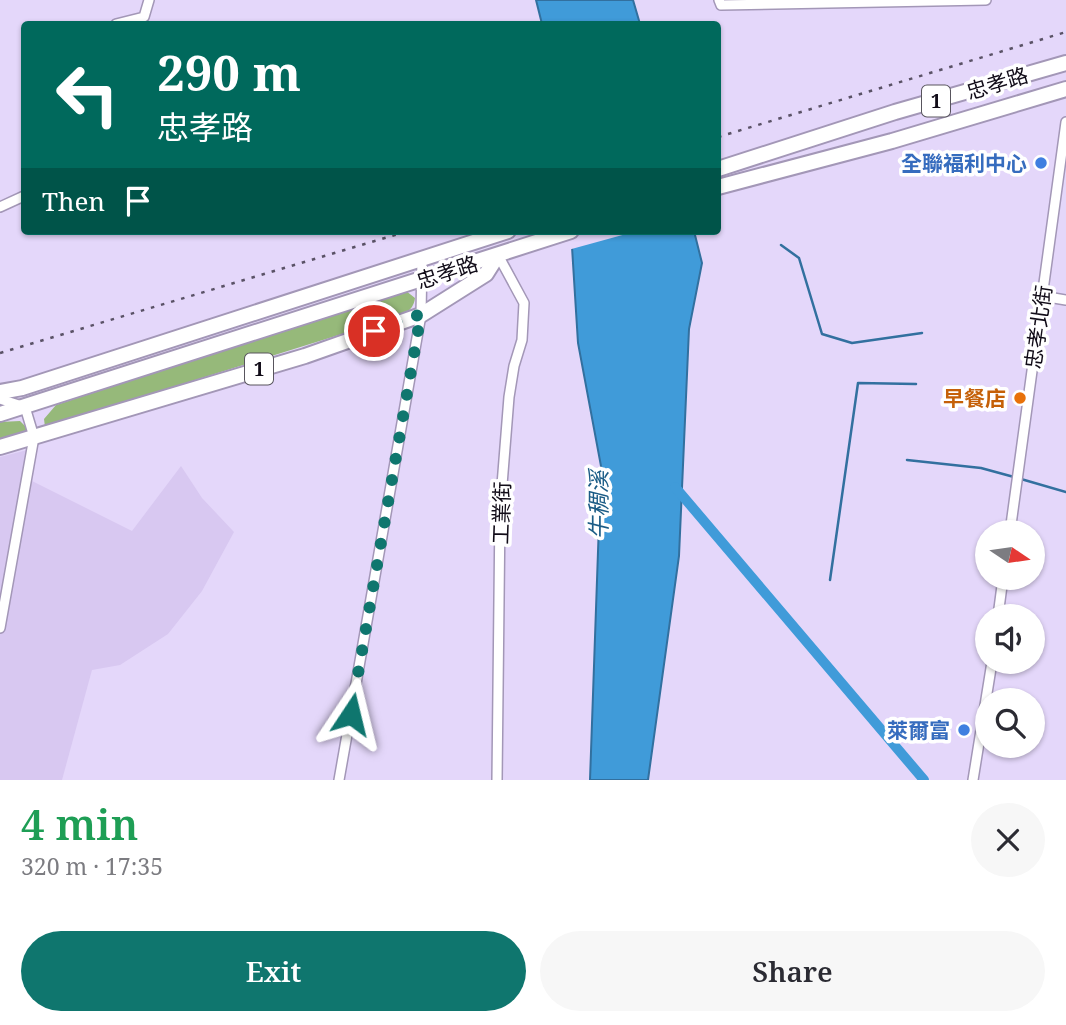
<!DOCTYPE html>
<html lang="en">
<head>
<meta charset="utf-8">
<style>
  :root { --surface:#fff; --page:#f7f7f7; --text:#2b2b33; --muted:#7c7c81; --accent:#0f766e }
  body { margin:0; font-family:"Noto Serif","Noto Sans TC",serif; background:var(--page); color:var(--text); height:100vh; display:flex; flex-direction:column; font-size:26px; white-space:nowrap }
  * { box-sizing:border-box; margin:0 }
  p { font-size:23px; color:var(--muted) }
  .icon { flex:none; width:38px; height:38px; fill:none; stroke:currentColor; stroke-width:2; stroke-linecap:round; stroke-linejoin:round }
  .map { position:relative; height:780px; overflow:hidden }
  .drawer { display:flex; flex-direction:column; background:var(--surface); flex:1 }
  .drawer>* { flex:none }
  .guide { position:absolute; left:21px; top:21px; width:700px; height:214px; border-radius:7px; box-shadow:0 2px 5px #0004; background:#00695c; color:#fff; overflow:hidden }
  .needle { width:46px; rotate:103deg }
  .fabs { position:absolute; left:975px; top:520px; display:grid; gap:14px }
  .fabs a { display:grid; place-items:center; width:70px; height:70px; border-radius:50%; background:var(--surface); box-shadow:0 2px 5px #0004; font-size:35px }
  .pin { position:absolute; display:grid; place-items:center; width:60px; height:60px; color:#fff; margin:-30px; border:4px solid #fff; border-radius:50%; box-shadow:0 2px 7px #0007 }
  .me { position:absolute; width:77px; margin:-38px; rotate:10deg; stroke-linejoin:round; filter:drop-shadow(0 0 5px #0008) }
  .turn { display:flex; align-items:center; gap:24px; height:147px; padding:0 21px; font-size:32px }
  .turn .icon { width:91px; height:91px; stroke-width:2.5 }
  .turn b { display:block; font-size:49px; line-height:60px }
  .then { display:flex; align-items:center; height:66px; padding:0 21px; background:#0003; gap:14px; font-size:26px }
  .round { display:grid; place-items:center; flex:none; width:74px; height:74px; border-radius:37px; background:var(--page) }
  .summary { display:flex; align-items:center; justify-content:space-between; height:119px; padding:0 21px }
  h1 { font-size:42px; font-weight:600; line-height:52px; color:#1e9e55 }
  .button { display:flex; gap:14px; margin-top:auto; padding:14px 21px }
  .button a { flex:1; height:80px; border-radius:42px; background:var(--accent); color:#fff; font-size:28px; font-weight:600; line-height:80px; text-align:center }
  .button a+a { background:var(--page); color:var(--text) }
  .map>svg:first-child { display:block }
  .built { fill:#d8c8f1 }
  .green { fill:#96b97a }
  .water { fill:#409bd9; stroke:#32709f; stroke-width:2 }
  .pier { fill:#e4d7fa }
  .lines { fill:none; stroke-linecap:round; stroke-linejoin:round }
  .stream { stroke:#32709f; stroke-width:2.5 }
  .canal { stroke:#409bd9; stroke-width:10 }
  .street-casing { stroke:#a397b7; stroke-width:12 }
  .primary-casing { stroke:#a397b7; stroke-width:18 }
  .street { stroke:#fff; stroke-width:9 }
  .primary { stroke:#fff; stroke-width:14 }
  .rail { stroke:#5a5266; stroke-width:2.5; stroke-dasharray:3.5 7; stroke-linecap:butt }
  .route { stroke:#0f766e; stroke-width:12; stroke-dasharray:0 21.6 }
  .shop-dot { fill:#3f7fe0; stroke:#fff; stroke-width:2.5 }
  .food-dot { fill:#e8710a; stroke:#fff; stroke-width:2.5 }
  .labels { text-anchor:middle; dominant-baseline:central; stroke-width:7; stroke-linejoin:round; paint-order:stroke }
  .shield { fill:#fff; stroke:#58555d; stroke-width:2 }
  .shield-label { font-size:19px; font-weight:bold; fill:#110c18 }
  .street-label { font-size:21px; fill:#110c18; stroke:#fff }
  .shop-label { font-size:21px; font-weight:bold; fill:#366cbe; stroke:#fff; text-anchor:end }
  .food-label { font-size:21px; font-weight:bold; fill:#c56008; stroke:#fff; text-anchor:end }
  .water-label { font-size:23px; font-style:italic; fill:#1b5c86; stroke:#fff }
</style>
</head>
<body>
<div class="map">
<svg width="1066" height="780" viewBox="0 0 1066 780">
  <rect width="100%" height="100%" fill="#e4d7fa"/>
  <!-- built -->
  <polygon class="built" points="35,448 30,480 132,531 181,466 202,498 234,532 202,591 168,634 120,665 92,670 62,780 0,780 0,457"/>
  <!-- green -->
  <g class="green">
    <path d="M406 291 415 298C413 313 402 314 390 319L45 427 44 419 56 405Z"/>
    <polygon points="20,421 29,430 0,440 0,422"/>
  </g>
  <!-- water -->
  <g class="water">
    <polygon points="536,0 633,0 640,24 542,24"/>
    <polygon points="571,231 694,231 702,263 689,329 679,556 648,780 590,780 601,466 578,343"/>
  </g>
  <!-- pier -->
  <polygon class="pier" points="567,231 637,231 568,250"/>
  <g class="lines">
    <!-- stream -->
    <g class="stream">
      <polyline points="781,245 799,258 822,334 852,343 922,333"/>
      <polyline points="907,460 981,468 1014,477"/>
      <polyline points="1021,479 1066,492"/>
      <polyline points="830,580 858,383 916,384"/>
    </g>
    <!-- canal -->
    <polyline class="canal" points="675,487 924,780"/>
    <defs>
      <g id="street">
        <polyline points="719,0 721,5 986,0"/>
        <polyline points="116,24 144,17 149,0"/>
        <polyline points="0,207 24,196"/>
        <polyline points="1042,296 1066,300"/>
        <polyline points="0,399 25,407 34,437 0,628"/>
        <polyline points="1010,532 1066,122"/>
        <polyline points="998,616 1003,578"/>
        <polyline points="339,780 421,315 422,257"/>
        <polyline points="497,780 500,510 509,397 514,366 522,340 524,303 498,255"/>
        <polyline points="973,780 992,662"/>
      </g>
      <g id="primary">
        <polyline points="718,169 895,112 1066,63"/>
        <polyline points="718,187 892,141 1066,89"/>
        <polyline points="0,392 22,388 508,231"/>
        <polyline points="0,414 571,231"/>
        <polyline points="0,447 305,356 421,315 486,274 498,255"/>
      </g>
    </defs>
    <!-- street casing -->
    <use href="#street" class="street-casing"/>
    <!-- primary casing -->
    <use href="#primary" class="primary-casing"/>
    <!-- street -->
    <use href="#street" class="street"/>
    <!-- primary -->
    <use href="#primary" class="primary"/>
    <!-- rail -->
    <g class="rail">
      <polyline points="718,137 1066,32"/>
      <polyline points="0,353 408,231"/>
    </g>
  </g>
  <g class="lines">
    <!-- route -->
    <polyline class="route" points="351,714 421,314 374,331"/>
  </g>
  <!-- markers -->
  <g class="shop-dot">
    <circle cx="1041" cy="163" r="7"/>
    <circle cx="964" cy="730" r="7"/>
  </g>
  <circle class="food-dot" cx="1020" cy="398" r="7"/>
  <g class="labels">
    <!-- shield labels -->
    <g class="shield">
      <rect x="922" y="85.5" width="28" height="31" rx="5"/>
      <rect x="245" y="353.5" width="28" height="31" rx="5"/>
    </g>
    <g class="shield-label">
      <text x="936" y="101">1</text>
      <text x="259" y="369">1</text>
    </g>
    <!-- street labels -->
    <g class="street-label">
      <text transform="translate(997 83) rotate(-17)">忠孝路</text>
      <text transform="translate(447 272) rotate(-18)">忠孝路</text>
      <text transform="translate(1038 327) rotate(-82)">忠孝北街</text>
      <text transform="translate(501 513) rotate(-88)">工業街</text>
    </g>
    <!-- shop labels -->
    <g class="shop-label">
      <text x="1027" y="163">全聯福利中心</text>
      <text x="950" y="730">萊爾富</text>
    </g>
    <!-- food labels -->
    <g class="food-label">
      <text x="1006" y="398">早餐店</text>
    </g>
    <!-- water labels -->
    <g class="water-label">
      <text transform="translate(598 505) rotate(-90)">牛稠溪</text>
    </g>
  </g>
</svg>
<div class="fabs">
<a><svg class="needle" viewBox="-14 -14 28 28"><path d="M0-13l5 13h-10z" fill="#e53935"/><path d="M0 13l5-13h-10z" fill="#7c7c81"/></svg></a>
<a><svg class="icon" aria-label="sound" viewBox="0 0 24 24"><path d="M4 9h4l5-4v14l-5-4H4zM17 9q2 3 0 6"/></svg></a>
<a><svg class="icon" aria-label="search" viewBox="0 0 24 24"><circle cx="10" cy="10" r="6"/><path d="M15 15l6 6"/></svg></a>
</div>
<div class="pin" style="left:374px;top:331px;background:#d93025"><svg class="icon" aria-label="arrive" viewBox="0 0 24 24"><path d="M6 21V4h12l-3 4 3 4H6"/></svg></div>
<svg class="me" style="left:351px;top:714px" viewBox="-20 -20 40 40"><path d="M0-17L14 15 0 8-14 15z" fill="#0f766e" stroke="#fff" stroke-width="4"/></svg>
<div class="guide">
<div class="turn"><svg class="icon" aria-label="left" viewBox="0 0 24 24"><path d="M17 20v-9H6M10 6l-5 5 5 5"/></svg><div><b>290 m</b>忠孝路</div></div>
<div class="then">Then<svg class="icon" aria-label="arrive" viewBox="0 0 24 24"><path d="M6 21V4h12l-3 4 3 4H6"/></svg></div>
</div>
</div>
<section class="drawer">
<div class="summary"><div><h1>4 min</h1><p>320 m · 17:35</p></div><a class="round"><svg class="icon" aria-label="close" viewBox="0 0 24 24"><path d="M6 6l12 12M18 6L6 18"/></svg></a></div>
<div class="button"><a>Exit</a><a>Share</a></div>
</section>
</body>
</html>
